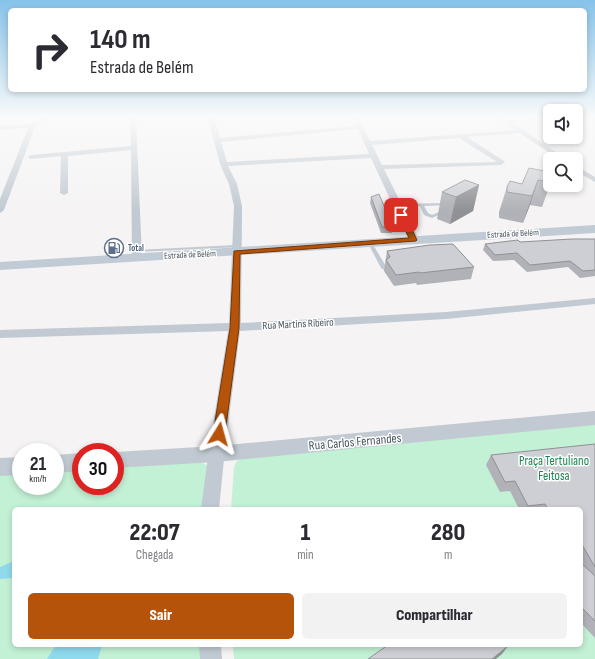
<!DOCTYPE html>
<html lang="pt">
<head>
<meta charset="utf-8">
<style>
  :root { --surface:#fff; --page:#f2f2f3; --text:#2b2b33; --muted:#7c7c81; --accent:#b45309 }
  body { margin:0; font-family:"Sofia Sans Condensed",sans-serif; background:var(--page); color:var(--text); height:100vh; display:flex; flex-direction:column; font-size:15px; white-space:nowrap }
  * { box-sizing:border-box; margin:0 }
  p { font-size:13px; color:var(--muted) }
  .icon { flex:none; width:22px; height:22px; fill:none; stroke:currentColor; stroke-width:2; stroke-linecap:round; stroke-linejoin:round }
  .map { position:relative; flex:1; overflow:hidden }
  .drawer { position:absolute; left:12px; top:507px; width:571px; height:140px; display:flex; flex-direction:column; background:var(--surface); border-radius:6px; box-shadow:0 2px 6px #0003 }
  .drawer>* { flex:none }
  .top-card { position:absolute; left:8px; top:8px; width:579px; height:84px; border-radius:6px; box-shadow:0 2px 6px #0003; background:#fff; color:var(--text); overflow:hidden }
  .controls { position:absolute; left:543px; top:104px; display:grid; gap:8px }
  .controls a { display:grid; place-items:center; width:40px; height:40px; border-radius:6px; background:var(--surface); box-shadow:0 2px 6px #0003; font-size:20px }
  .speed { position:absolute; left:12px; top:443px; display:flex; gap:8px; font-size:20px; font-weight:700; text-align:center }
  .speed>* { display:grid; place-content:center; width:52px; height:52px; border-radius:50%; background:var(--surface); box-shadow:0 2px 6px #0003; line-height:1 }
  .speed small { font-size:10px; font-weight:400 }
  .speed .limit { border:6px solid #d22; background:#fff; color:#111 }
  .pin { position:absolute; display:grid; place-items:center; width:34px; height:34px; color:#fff; margin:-17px; border-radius:8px; box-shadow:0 2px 6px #0006 }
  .me { position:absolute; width:44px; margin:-22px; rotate:8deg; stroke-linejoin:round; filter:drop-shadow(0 0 3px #0008) }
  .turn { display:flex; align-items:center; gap:14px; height:84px; padding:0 16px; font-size:18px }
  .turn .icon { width:52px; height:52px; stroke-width:2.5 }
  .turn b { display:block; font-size:28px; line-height:34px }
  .eta { display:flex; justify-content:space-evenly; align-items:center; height:68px; text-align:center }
  .eta b { font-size:24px; font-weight:800; line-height:28px }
  .primary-button { display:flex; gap:8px; margin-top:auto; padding:8px 16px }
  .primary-button a { flex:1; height:46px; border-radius:6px; background:var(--accent); color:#fff; font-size:16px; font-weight:800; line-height:46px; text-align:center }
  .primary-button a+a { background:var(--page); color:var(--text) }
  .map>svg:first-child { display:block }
  .green { fill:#c3f1d5 }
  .water { fill:#90daee }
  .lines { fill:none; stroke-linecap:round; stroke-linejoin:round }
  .service { fill:#c1cad2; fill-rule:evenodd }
  .minor { fill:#c1cad2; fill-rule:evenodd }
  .tertiary { fill:#c1cad2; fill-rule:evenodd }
  .secondary { fill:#c1cbd6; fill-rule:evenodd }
  .wall { fill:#b0b2b7 }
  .shaded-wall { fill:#909195 }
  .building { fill:#cdcfd5; stroke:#909195 }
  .route { fill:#b45309; stroke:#753606 }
  .labels { text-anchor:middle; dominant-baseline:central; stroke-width:3; stroke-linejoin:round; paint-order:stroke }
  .far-street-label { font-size:9px; fill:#4a5661; stroke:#fff }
  .far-service-label { font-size:9px; font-weight:bold; fill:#4e5e75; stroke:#fff; text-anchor:start }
  .street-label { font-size:11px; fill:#4a5661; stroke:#fff }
  .near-street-label { font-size:13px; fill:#4a5661; stroke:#fff }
  .near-park-label { font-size:13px; fill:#17864f; stroke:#fff }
</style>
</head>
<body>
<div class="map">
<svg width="595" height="659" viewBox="0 0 595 659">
  <rect width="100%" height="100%" fill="#f5f3f3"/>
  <!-- green -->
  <g class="green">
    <polygon points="595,424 595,659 234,659 233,645 581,645 581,509 231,509 234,467 237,461 245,457"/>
    <polygon points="201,462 208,466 206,509 14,509 14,645 204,645 205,659 0,659 0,476 21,471 21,486 55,486 55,469 81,468 81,486 115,486 115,466"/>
  </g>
  <!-- water -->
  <g class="water">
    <polygon points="14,561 14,578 0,579 0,567"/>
    <polygon points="56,645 102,645 98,659 47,659"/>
  </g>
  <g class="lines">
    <!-- service -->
    <g class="service">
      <polygon points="447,203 448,203 448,205 424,206 428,213 432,215 444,210 447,211 432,218 424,215 420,206 396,206 394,205 396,204"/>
      <polygon points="368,242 372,242 372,243 387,268 386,269 384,270 381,268 368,243"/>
      <polygon points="237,245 239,246 239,247 136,252 134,251 136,250"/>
    </g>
    <!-- minor -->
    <g class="minor">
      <polygon points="42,119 49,119 35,127 4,210 0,213 0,199 28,128 0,130 0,126 31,124"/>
      <polygon points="130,119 136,119 142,258 137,261 132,258 131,150 68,156 68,193 64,195 60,193 61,156 31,159 28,157 31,155 131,146"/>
      <path d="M208 119H214L220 138 356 126 353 119H359L370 141 515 130 500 119 509 120 550 119V121L513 123 566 159H558L520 133 467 137 504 161 505 162 501 165 384 169 419 240 414 243 409 240 371 158 228 166 237 184 242 206 241 323 446 312 595 298V304L446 319 240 331 225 449 219 509H201L209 449 228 331 0 338V330L229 323 234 206 229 184 220 164ZM358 129 369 154 227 162 221 142ZM459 138 497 162 382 165 372 145Z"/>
      <polygon points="589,119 595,119 595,122"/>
      <polygon points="576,166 595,177 595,182 576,171"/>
      <polygon points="199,645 221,645 222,659 200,659"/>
    </g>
    <!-- tertiary -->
    <g class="tertiary">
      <polygon points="595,411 595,425 216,462 115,468 115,452 114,452 115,452 216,446"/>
      <polygon points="81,453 81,471 55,473 55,455"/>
      <polygon points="21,457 21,475 0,476 0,458"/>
    </g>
    <!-- secondary -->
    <polygon class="secondary" points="595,225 595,233 0,270 0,262"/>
  </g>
  <!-- wall -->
  <g class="wall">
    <polygon points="550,172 550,185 542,207 530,205 523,223 499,218 499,212 507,187 522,184"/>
    <polygon points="479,185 473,211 450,224 437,219 442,192"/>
    <polygon points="371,197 393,227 392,233 381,233 370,203"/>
    <polygon points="595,239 595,276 580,278 568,267 527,272 514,260 493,261 483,250 485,244"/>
    <polygon points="387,251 474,267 471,279 417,285 416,283 394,286 384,271"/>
    <polygon points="595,444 595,638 581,623 581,509 519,509 510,491 500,492 486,465 491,455"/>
  </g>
  <!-- shaded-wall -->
  <g class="shaded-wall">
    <polygon points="538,180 530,205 523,223 532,196"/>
    <polygon points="479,185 473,211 450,224 456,197"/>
    <polygon points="508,646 502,654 496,659 492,659"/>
  </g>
  <!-- building -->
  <g class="building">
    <polygon points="529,168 550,172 550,182 538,180 532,196 507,192 507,187 510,181 522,184"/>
    <polygon points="465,180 479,185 456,197 442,192"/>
    <polygon points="379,194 393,227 382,227 371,197"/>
    <polygon points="572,239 595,239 595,270 583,271 570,261 530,265 517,253 495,255 485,244 518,240 520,242"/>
    <polygon points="453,244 474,267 420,273 419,272 396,275 386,260 390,257 387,251 430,245"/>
    <polygon points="595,444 595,567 581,543 581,509 548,509 545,504 528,506 515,481 505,482 491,455"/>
    <polygon points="581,563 595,576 595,621 581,607"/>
    <polygon points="388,645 507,645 508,646 492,659 368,659"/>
  </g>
  <!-- sky -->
  <linearGradient id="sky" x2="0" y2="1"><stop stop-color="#85c3ea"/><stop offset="0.56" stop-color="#fafafa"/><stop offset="1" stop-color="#fafafa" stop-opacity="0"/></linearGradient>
  <rect width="595" height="211" fill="url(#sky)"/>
  <!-- route -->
  <polygon class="route" points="401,213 405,215 417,240 416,241 240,254 239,328 225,434 223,437 219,439 215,437 213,434 230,328 234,251 409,238 398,215"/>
  <!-- icons -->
  <defs>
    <symbol id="fuel-ring" viewBox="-11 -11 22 22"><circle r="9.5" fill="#fff" stroke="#5c6f8a" stroke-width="1.5"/><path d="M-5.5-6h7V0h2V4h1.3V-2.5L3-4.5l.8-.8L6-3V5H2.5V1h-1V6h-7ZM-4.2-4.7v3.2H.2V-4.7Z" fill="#5c6f8a"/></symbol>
  </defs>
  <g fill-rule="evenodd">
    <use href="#fuel-ring" x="103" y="237" width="22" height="22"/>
  </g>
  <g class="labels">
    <!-- far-street labels -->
    <g class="far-street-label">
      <text transform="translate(513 234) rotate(-3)">Estrada de Belém</text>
      <text transform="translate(190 255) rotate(-3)">Estrada de Belém</text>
    </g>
    <!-- far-service labels -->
    <g class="far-service-label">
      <text x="128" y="248">Total</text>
    </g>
    <!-- street labels -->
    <g class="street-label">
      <text transform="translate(298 324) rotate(-3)">Rua Martins Ribeiro</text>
    </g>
    <!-- near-street labels -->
    <g class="near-street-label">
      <text transform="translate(355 442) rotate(-5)">Rua Carlos Fernandes</text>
    </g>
    <!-- near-park labels -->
    <g class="near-park-label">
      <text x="554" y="461">Praça Tertuliano<tspan x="554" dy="15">Feitosa</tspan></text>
    </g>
  </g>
</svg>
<div class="controls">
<a><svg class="icon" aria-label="sound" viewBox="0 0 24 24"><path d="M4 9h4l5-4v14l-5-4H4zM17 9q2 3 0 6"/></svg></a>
<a><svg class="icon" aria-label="search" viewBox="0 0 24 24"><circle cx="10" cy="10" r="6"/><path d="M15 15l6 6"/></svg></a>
</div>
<div class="speed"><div>21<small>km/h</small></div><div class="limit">30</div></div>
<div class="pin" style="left:401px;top:215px;background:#d93025"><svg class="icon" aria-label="arrive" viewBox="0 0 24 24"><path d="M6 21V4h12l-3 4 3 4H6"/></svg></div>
<svg class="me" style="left:219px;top:434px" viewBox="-20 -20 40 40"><path d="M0-17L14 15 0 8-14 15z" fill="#b45309" stroke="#fff" stroke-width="4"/></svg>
<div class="top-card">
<div class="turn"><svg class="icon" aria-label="right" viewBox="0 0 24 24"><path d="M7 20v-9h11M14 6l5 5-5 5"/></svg><div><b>140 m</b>Estrada de Belém</div></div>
</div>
<section class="drawer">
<div class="eta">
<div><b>22:07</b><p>Chegada</p></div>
<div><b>1</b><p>min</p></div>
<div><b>280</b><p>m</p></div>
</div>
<div class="primary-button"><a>Sair</a><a>Compartilhar</a></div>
</section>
</div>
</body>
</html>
